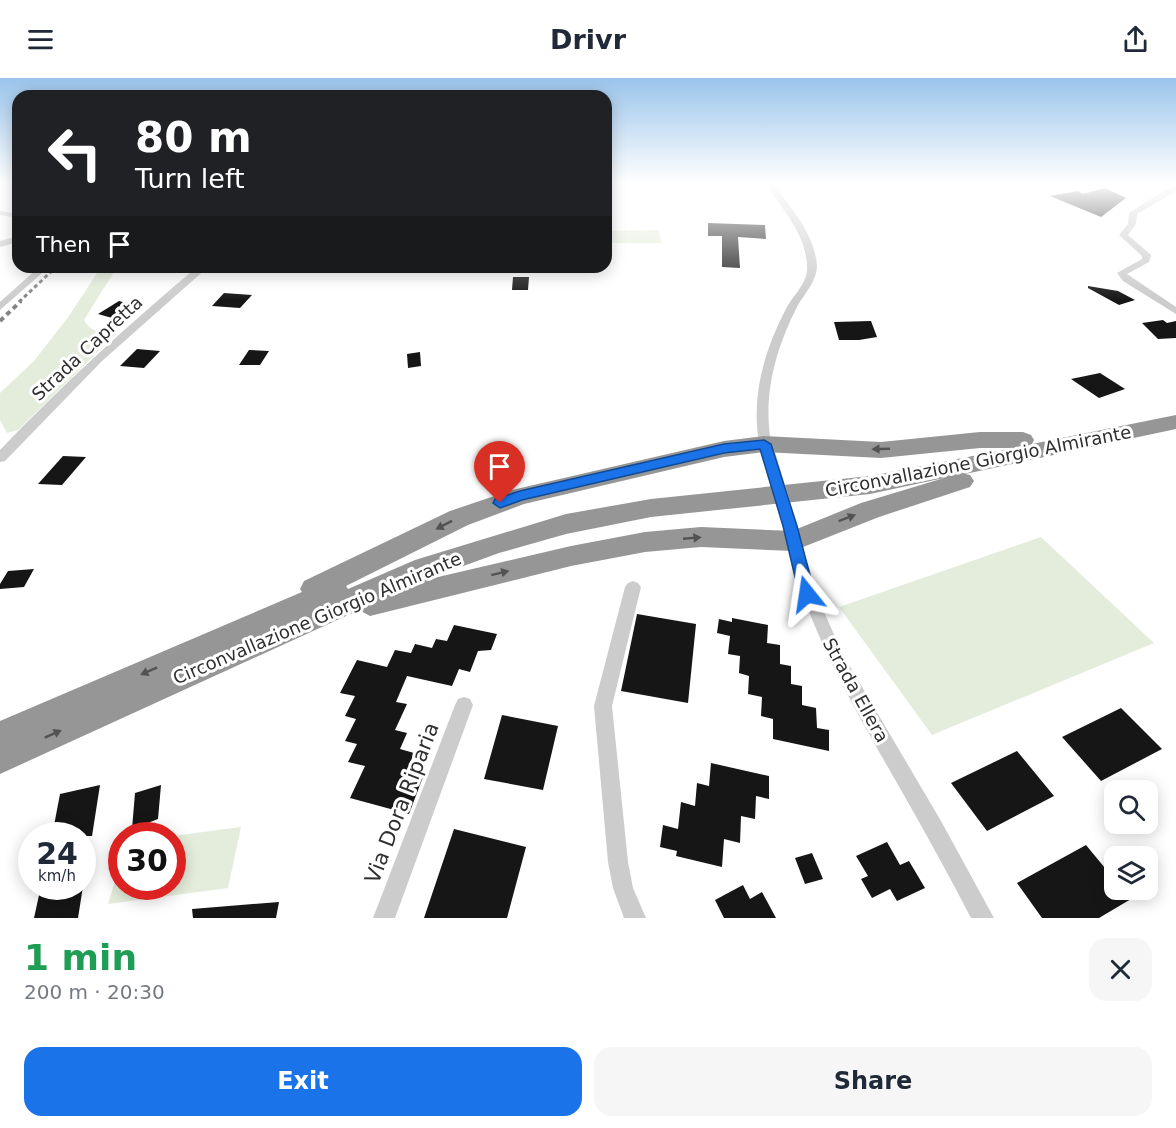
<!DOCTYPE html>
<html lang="en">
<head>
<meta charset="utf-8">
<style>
  :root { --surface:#fff; --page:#f6f6f7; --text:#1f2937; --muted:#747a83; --accent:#1a73e8 }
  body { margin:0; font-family:"DejaVu Sans",sans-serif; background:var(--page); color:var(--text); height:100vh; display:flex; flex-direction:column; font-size:22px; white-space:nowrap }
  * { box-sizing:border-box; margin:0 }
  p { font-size:20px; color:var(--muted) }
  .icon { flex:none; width:33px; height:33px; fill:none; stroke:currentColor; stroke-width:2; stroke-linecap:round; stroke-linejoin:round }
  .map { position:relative; height:840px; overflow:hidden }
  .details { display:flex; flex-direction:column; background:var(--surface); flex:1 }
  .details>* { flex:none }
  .guide { position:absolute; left:12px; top:12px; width:600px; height:183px; border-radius:18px; box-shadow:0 3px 15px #0003; background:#202124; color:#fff; overflow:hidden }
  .buttons { position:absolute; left:1104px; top:702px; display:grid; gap:12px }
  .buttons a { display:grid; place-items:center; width:54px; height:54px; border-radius:12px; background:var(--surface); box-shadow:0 3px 15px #0003; font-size:30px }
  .speed { position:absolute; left:18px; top:744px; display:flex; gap:12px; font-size:30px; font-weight:700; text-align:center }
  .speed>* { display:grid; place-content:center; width:78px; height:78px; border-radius:50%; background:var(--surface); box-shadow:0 3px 15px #0003; line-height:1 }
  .speed small { font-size:15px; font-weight:400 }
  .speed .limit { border:9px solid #d22; background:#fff; color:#111 }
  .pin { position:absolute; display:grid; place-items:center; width:51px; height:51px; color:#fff; margin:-62px -26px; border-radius:50% 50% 50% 0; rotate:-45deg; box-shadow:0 0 6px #0007 }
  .pin .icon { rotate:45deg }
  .me { position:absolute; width:66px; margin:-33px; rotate:345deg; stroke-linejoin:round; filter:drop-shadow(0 0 4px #0008) }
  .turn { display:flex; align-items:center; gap:21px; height:126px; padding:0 24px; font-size:27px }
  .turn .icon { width:78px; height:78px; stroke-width:2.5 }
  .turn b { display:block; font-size:42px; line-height:51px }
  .then { display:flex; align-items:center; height:57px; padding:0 24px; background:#0003; gap:12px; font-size:22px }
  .round { display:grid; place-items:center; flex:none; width:63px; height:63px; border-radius:18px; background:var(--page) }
  .headline { display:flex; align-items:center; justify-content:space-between; height:102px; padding:0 24px }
  h1 { font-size:36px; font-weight:700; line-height:45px; color:#1e9e55 }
  .primary-button { display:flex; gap:12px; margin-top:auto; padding:12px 24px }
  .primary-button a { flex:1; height:69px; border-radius:18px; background:var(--accent); color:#fff; font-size:24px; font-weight:700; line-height:69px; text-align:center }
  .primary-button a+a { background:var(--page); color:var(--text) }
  header { display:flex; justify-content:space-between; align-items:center; height:78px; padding:0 24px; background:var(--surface); font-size:27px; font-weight:700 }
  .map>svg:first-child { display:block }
  .green { fill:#e4eddb }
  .building { fill:#161616 }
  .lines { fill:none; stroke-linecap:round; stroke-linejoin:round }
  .street { fill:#ccc; fill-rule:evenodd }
  .highway { fill:#969696; fill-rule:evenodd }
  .rail-far1 { stroke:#848484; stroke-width:3; stroke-dasharray:4 3; stroke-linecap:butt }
  .rail { stroke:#848484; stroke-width:4; stroke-dasharray:5 4; stroke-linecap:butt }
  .street-bridge-far1 { stroke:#ccc; stroke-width:11 }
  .street-bridge { stroke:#ccc; stroke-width:14 }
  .oneway { fill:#535353 }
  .route { fill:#1a73e8; stroke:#114b97; stroke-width:1.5 }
  .labels { text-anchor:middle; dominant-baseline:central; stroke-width:6; stroke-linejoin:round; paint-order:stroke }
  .street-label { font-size:18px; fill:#2f2f2f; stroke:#fff }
  .near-street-label { font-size:21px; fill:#2f2f2f; stroke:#fff }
</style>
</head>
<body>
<header><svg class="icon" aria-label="menu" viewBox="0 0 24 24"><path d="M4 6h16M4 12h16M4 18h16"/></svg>Drivr<svg class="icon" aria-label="share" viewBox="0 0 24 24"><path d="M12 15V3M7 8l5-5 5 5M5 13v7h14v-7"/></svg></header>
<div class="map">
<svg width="1176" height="840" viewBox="0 0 1176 840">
  <rect width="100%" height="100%" fill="#fff"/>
  <!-- green -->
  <g class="green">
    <polygon points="659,152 661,165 607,165 606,153"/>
    <path d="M101 189H117L84 242C91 255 103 255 117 255L18 352 7 355 0 342V315L34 283 69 238Z"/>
    <polygon points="1041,459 1154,565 932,657 839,529"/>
    <polygon points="241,749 228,810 108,826 121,784 122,808 172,808 173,758"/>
  </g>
  <!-- building -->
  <g class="building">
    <polygon points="1105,110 1126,120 1101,139 1050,118 1078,113 1083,116"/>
    <polygon points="708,145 765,147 766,161 738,159 740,190 722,189 722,158 708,158"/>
    <polygon points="513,199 529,199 528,212 512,212"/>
    <polygon points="1088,208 1118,213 1135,222 1119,227 1088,210"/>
    <polygon points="224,215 252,217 240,230 212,228"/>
    <polygon points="119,223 140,229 119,242 98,236"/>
    <polygon points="1163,242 1167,245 1176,243 1176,260 1158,261 1142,245"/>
    <polygon points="871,243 877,259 859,262 839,262 834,244"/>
    <polygon points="137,271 160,273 144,290 120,288"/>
    <polygon points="249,272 269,273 260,287 239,287"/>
    <polygon points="420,274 421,288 408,290 407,276"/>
    <polygon points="1100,295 1125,311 1099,320 1071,301"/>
    <polygon points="63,378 86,379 62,407 38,406"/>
    <polygon points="34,491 24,509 0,511 0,506 8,493"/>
    <polygon points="637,536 696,546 688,625 621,613"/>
    <polygon points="732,540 768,547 767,565 780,567 780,586 791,588 791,606 802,608 802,627 816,630 817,650 829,652 829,673 773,661 773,641 761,638 762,619 748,616 749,598 739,595 740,578 728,576 730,558 717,555 719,541 732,544"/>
    <polygon points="454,547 497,556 491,572 478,573 470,594 459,591 452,608 407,598 396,624 407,626 395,652 407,655 400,671 414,675 406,695 423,699 409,736 350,720 365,688 348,684 357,666 345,663 356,641 345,638 355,618 340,615 357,582 387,589 395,572 411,575 415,566 432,570 436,561 447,563"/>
    <polygon points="1121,630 1162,671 1101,703 1062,659"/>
    <polygon points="502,637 558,648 543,712 484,701"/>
    <polygon points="1017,673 1054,718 987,753 951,705"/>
    <polygon points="711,685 769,698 769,721 756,718 755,741 741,738 740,765 724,761 722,789 676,778 677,773 660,769 663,747 678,751 681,724 695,728 697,705 709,708"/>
    <polygon points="100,707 92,758 52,758 60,716"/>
    <polygon points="161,707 158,741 132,751 135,715"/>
    <polygon points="454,751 526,769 507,840 424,840"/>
    <polygon points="887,764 900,787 909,783 925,810 897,823 890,811 872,820 861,801 868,798 856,778"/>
    <polygon points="1086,767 1114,801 1114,812 1123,812 1131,821 1099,840 1042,840 1017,805"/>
    <polygon points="812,775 823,801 805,806 795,780"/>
    <polygon points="743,807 750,821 762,814 776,840 724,840 715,822"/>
    <polygon points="41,808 83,808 78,840 34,840"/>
    <polygon points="279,824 276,840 193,840 192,831"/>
  </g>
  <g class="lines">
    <!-- street -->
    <g class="street">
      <path d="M764 104H772C790 129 815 156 817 188 817 203 804 216 797 229 774 274 761 324 773 374L767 378 761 374C749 324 763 274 787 229 794 217 808 204 807 189 807 157 781 129 764 104Z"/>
      <polygon points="1176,108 1176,113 1137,136 1136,146 1128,157 1151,177 1149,184 1127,196 1176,229 1176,236 1123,203 1117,195 1142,181 1142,178 1119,157 1128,146 1129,135 1162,114"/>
      <polygon points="0,133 18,136 18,140 0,137"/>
      <polygon points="18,158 18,164 0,169 0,163"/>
      <polygon points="39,189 49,189 0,232 0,224"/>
      <path d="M197 189H208L102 283 5 383 0 384V372C62 307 128 247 197 189Z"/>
      <path d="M791 448 796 450 798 454 818 520 842 575 941 743 994 840H971C950 800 928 759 905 719 856 633 807 553 784 454L786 450Z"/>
      <polygon points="633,503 638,505 641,509 612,628 628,784 633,810 646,840 624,840 613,810 608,784 594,628 625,509 628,505"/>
      <polygon points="464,619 470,621 473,627 395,840 373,840 455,627 458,621"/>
    </g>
    <!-- highway -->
    <path class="highway" d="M1176 337V351L965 396 970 397 974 403 970 409 879 439 793 473 701 469 645 474 571 488 370 538 359 532 0 696V643L302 514 300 511 304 503 450 433 512 412 724 363 764 358 881 364 980 354H1023L1031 357 1034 362 1032 366ZM980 370H1014L870 398 651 421 566 436 415 482 348 511 346 508 468 447 524 426 724 379 764 374 881 380ZM944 400 861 425 792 453 701 449 645 454 571 468 425 502 499 475 566 456 651 439 870 416Z"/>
    <!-- rail-far1 -->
    <polyline class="rail-far1" points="19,224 56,189"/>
    <!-- rail -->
    <polyline class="rail" points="0,243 21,223"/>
    <!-- street-bridge-far1 -->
    <polyline class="street-bridge-far1" points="768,376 769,379"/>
    <!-- street-bridge -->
    <polyline class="street-bridge" points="769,378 790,448"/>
  </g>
  <!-- one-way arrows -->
  <defs><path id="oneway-solid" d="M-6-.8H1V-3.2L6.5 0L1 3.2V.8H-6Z" transform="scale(1.5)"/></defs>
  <g class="oneway">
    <use href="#oneway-solid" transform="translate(881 371) rotate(178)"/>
    <use href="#oneway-solid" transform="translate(847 440) rotate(-21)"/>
    <use href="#oneway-solid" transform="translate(444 447) rotate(153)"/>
    <use href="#oneway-solid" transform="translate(692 460) rotate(-5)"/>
    <use href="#oneway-solid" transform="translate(500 495) rotate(-14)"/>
    <use href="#oneway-solid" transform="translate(149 593) rotate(156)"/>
    <use href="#oneway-solid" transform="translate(53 656) rotate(-24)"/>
  </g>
  <!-- sky -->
  <linearGradient id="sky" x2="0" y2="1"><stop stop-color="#9ac4eb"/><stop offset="0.47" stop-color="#fff"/><stop offset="1" stop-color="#fff" stop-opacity="0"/></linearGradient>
  <rect width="1176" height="222" fill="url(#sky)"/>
  <!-- route -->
  <polygon class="route" points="764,362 771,366 797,448 815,516 812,520 807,522 802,520 799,516 783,448 760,371 724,375 522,422 500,430 493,425 495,421 520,413 724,366"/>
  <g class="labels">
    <!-- street labels -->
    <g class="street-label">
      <text transform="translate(87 270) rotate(-43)">Strada Capretta</text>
      <text transform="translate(978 383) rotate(-11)">Circonvallazione Giorgio Almirante</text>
      <text transform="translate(317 540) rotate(-23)">Circonvallazione Giorgio Almirante</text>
      <text transform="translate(856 612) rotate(61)">Strada Ellera</text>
    </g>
    <!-- near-street labels -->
    <g class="near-street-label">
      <text transform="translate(402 725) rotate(-69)">Via Dora Riparia</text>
    </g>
  </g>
</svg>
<div class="buttons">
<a><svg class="icon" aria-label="search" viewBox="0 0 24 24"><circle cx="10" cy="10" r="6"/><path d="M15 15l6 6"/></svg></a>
<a><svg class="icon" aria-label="layers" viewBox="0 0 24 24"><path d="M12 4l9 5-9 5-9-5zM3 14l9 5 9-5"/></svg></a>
</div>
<div class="speed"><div>24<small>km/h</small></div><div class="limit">30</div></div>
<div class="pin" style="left:500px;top:425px;background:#d93025"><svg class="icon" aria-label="arrive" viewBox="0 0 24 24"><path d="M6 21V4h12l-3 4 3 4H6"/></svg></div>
<svg class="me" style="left:807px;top:516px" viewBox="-20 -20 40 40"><path d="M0-17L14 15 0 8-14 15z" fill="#1a73e8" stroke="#fff" stroke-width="4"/></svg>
<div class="guide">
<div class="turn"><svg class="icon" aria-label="left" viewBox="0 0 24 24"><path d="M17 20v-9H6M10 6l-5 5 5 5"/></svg><div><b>80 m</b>Turn left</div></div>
<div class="then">Then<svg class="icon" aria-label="arrive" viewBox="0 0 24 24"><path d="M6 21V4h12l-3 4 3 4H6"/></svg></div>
</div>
</div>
<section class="details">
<div class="headline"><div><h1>1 min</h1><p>200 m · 20:30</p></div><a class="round"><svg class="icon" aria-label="close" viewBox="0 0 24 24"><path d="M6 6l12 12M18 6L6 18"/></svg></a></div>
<div class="primary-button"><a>Exit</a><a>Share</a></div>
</section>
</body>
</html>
